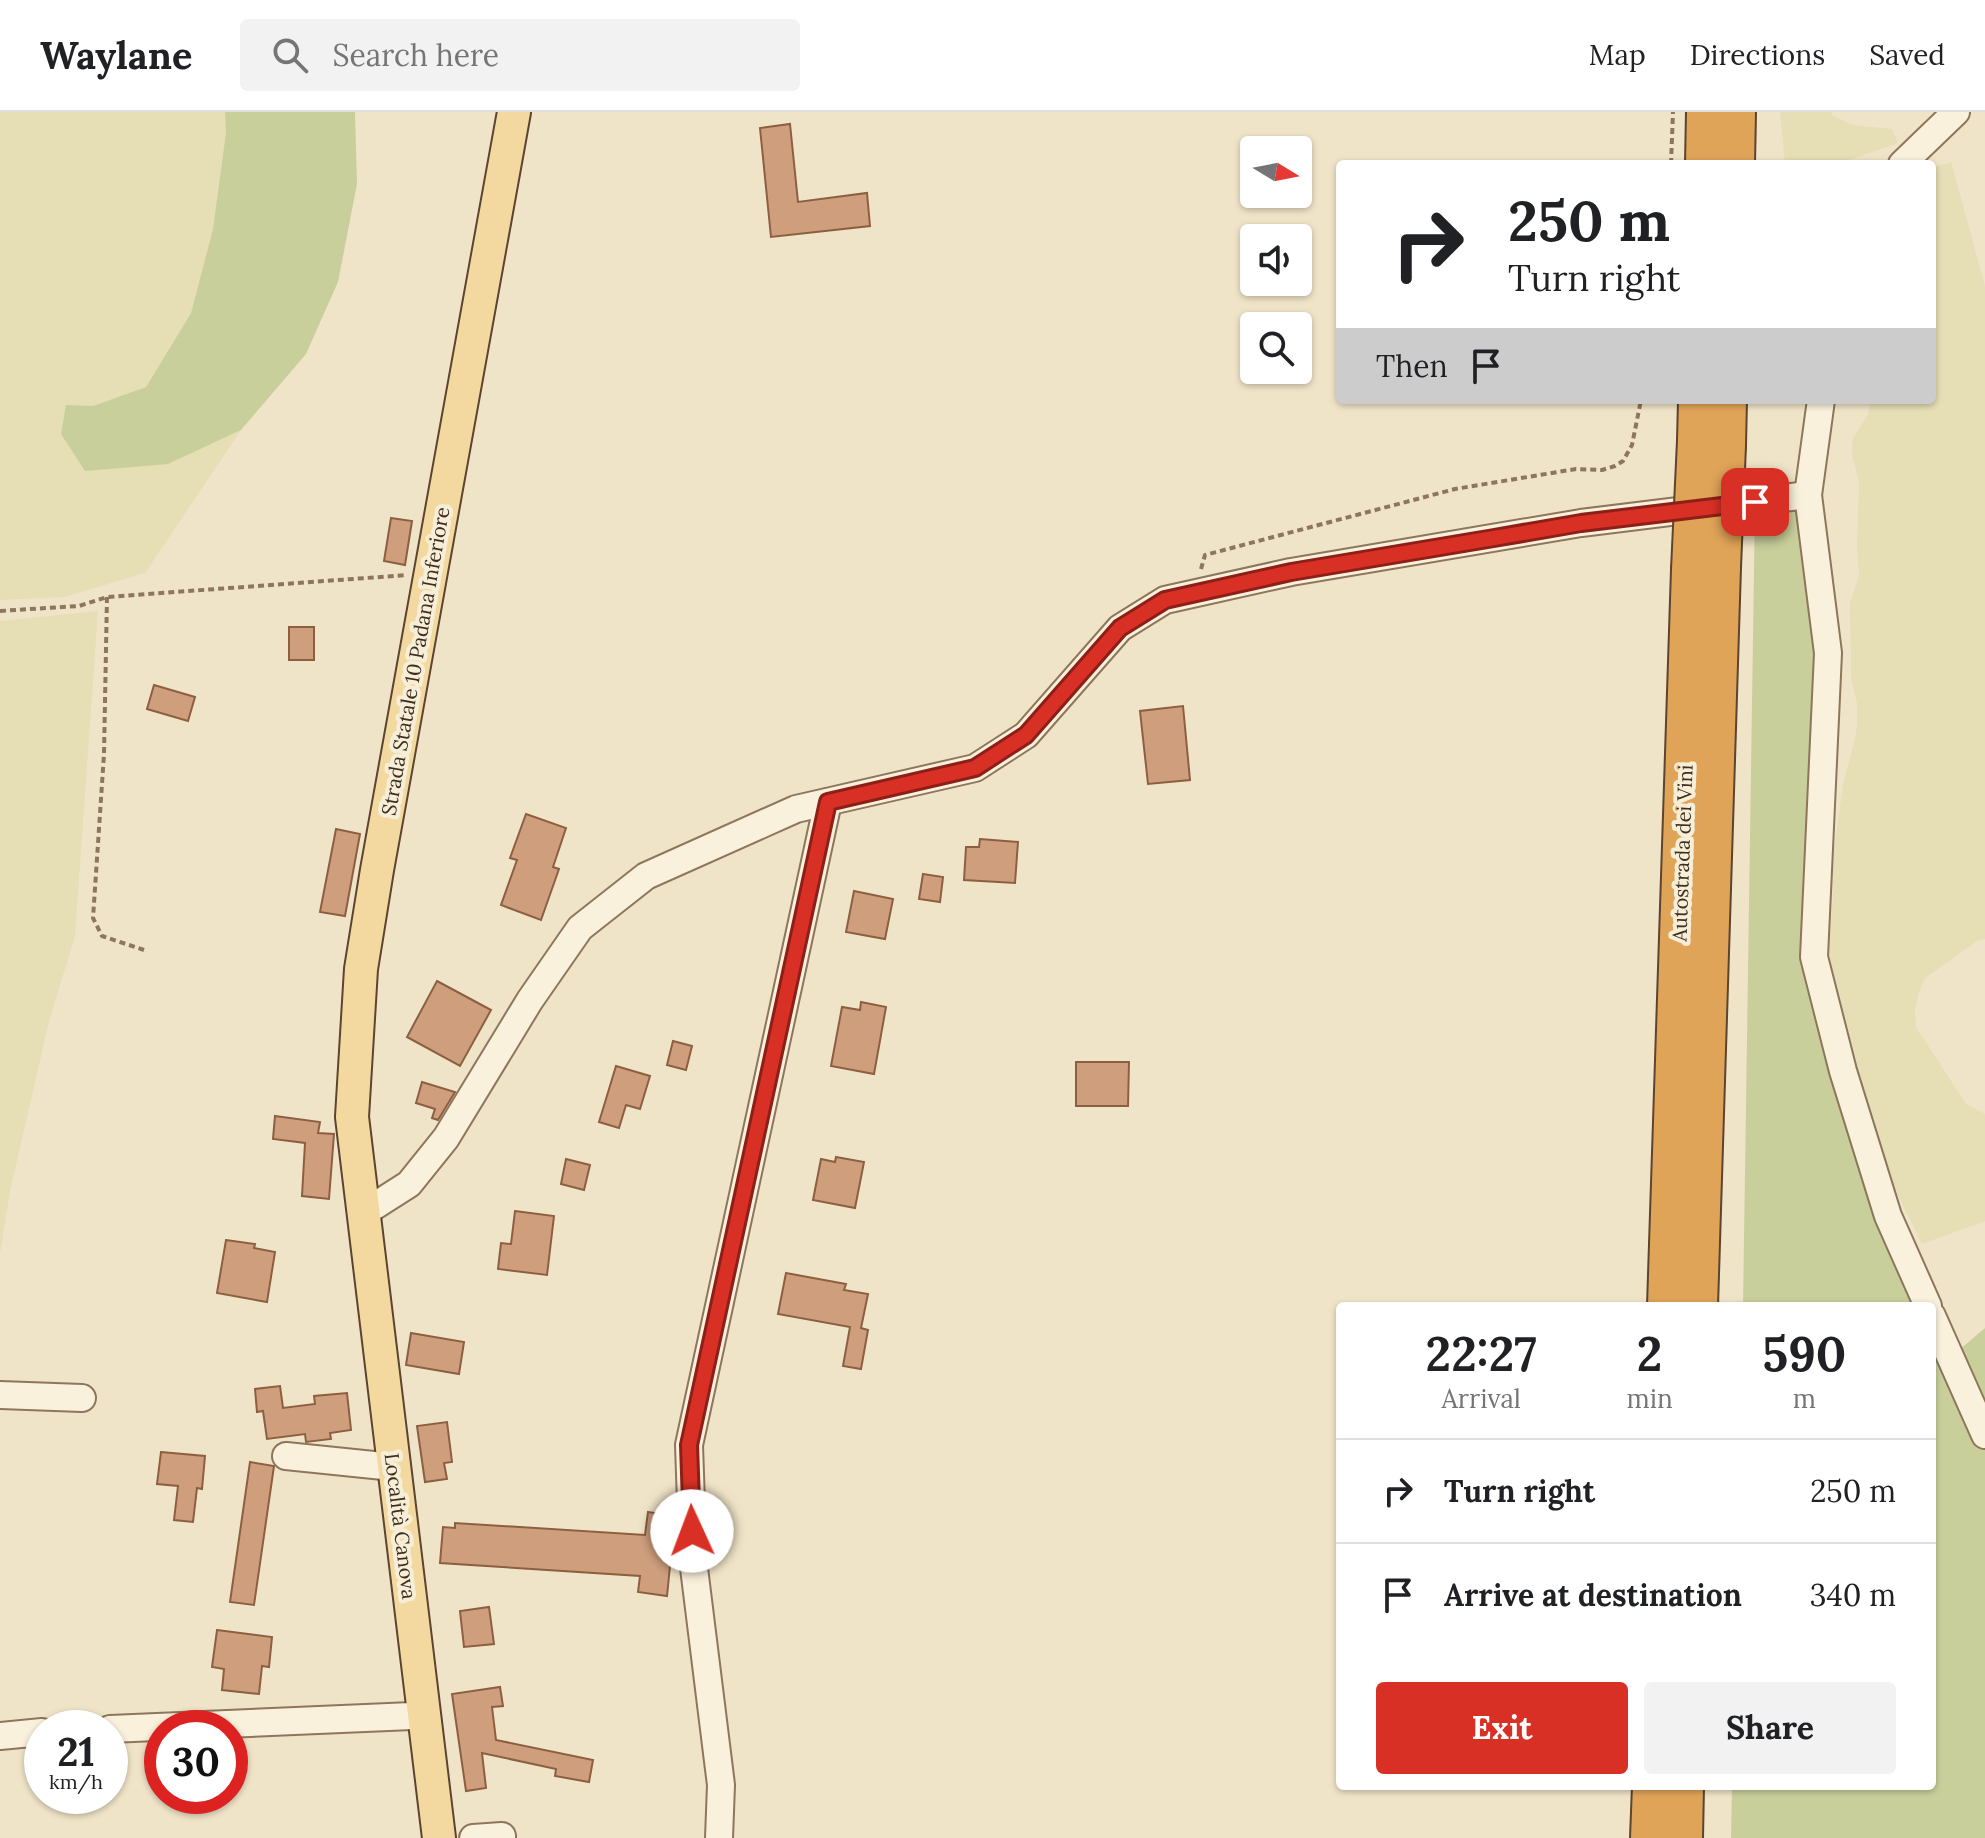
<!DOCTYPE html>
<html lang="en">
<head>
<meta charset="utf-8">
<style>
  :root { --surface:#fff; --page:#f2f2f2; --text:#202124; --muted:#757577; --line:#e0e0e0; --accent:#d93025 }
  body { margin:0; font-family:Lora,serif; background:var(--page); color:var(--text); height:100vh; display:flex; flex-direction:column; font-size:30px; white-space:nowrap }
  * { box-sizing:border-box; margin:0 }
  p { font-size:26px; color:var(--muted) }
  .icon { flex:none; width:44px; height:44px; fill:none; stroke:currentColor; stroke-width:2; stroke-linecap:round; stroke-linejoin:round }
  .map { position:relative; flex:1; overflow:hidden }
  .details { position:absolute; left:1336px; top:1190px; width:600px; height:488px; display:flex; flex-direction:column; background:var(--surface); border-radius:8px; box-shadow:0 2px 6px #0004 }
  .details>* { flex:none }
  .top-card { position:absolute; left:1336px; top:48px; width:600px; height:244px; border-radius:8px; box-shadow:0 2px 6px #0004; background:#fff; color:var(--text); overflow:hidden }
  .needle { width:52px; rotate:100deg }
  .controls { position:absolute; left:1240px; top:24px; display:grid; gap:16px }
  .controls a { display:grid; place-items:center; width:72px; height:72px; border-radius:8px; background:var(--surface); box-shadow:0 2px 6px #0004; font-size:40px }
  .speed { position:absolute; left:24px; top:1598px; display:flex; gap:16px; font-size:40px; font-weight:700; text-align:center }
  .speed>* { display:grid; place-content:center; width:104px; height:104px; border-radius:50%; background:var(--surface); box-shadow:0 2px 6px #0004; line-height:1 }
  .speed small { font-size:20px; font-weight:400 }
  .speed .limit { border:12px solid #d22; background:#fff; color:#111 }
  .pin { position:absolute; display:grid; place-items:center; width:68px; height:68px; color:#fff; margin:-34px; border-radius:16px; box-shadow:0 4px 12px #0006 }
  .me { position:absolute; width:88px; margin:-44px; rotate:358deg; stroke-linejoin:round; filter:drop-shadow(0 0 6px #0008) }
  .turn { display:flex; align-items:center; gap:28px; height:168px; padding:0 40px; font-size:36px }
  .turn .icon { width:104px; height:104px; stroke-width:2.5 }
  .turn b { display:block; font-size:56px; line-height:68px }
  .then { display:flex; align-items:center; height:76px; padding:0 40px; background:#0003; gap:16px; font-size:30px }
  .eta { display:flex; justify-content:space-evenly; align-items:center; height:136px; text-align:center }
  .eta b { font-size:48px; font-weight:700; line-height:56px }
  .cta { display:flex; gap:16px; margin-top:auto; padding:16px 40px }
  .cta a { flex:1; height:92px; border-radius:8px; background:var(--accent); color:#fff; font-size:32px; font-weight:700; line-height:92px; text-align:center }
  .cta a+a { background:var(--page); color:var(--text) }
  ul { padding:0; list-style:none }
  li { display:flex; align-items:center; gap:24px; height:104px; padding:0 40px; border-top:2px solid var(--line) }
  li div { flex:1 }
  li b { display:block; font-size:30px }
  li em { font-style:normal }
  header { display:flex; align-items:center; gap:48px; box-sizing:border-box; height:112px; padding:0 40px; background:var(--surface); border-bottom:2px solid var(--line) }
  header strong { font-size:38px }
  nav { display:flex; gap:44px; margin-inline-start:auto; font-size:28px }
  .search { width:560px; height:72px; background:var(--page); display:flex; align-items:center; gap:20px; box-sizing:border-box; padding:0 28px; border-radius:8px; color:var(--muted); font-size:30px }
  .map>svg:first-child { display:block }
  .farmland { fill:#e6deb5 }
  .green { fill:#c9cf9b }
  .building { fill:#cf9f7d; stroke:#8d5f41; stroke-width:2 }
  .lines { fill:none; stroke-linecap:round; stroke-linejoin:round }
  .minor-casing { stroke:#8d765c; stroke-width:30 }
  .major-casing { stroke:#5b4430; stroke-width:36 }
  .highway-casing { stroke:#5b4430; stroke-width:42 }
  .path { stroke:#8d765c; stroke-width:4; stroke-dasharray:6 4; stroke-linecap:butt }
  .minor { stroke:#faf1dc; stroke-width:26 }
  .major { stroke:#f3d9a0; stroke-width:32 }
  .highway { stroke:#e0a458; stroke-width:38 }
  .highway-bridge-casing { stroke:#5b4430; stroke-width:42; stroke-linecap:butt }
  .highway-bridge { stroke:#e0a458; stroke-width:38 }
  .route-casing { stroke:#8d1f18; stroke-width:20 }
  .route { stroke:#d93025; stroke-width:14 }
  .labels { text-anchor:middle; dominant-baseline:central; stroke-width:8; stroke-linejoin:round; paint-order:stroke }
  .street-label { font-size:20px; fill:#3d2e20; stroke:#f7eed8 }
</style>
</head>
<body>
<header>
<strong>Waylane</strong>
<div class="search"><svg class="icon" aria-label="search" viewBox="0 0 24 24"><circle cx="10" cy="10" r="6"/><path d="M15 15l6 6"/></svg>Search here</div>
<nav><a>Map</a><a>Directions</a><a>Saved</a></nav>
</header>
<div class="map">
<svg width="1985" height="1726" viewBox="0 0 1985 1726">
  <rect width="100%" height="100%" fill="#f0e4c8"/>
  <!-- farmland -->
  <g class="farmland">
    <polygon points="0,0 225,0 226,20 213,117 191,201 146,275 93,294 66,293 168,352 241,318 145,461 64,485 0,488"/>
    <polygon points="1780,0 1831,0 1832,3 1852,13 1892,17 1898,31 1838,52 1785,52"/>
    <polygon points="1951,50 1985,174 1985,827 1977,829 1925,866 1918,882 1915,899 1916,915 1966,992 1985,1002 1985,1109 1922,1132 1895,1077 1860,993 1835,889 1829,838 1833,782 1832,754 1843,671 1855,628 1857,613 1857,592 1851,564 1850,491 1859,464 1857,434 1859,371 1852,342 1853,326 1868,303 1871,288 1932,288 1932,56"/>
    <polygon points="98,499 75,824 49,909 10,1079 0,1142 0,509"/>
  </g>
  <!-- green -->
  <g class="green">
    <polygon points="225,0 355,0 357,72 338,170 306,242 241,318 168,352 85,359 61,322 66,293 93,294 146,275 191,201 213,117 226,20"/>
    <polygon points="1808,383 1828,541 1814,845 1928,1194 1743,1194 1755,390"/>
    <polygon points="1932,1204 1951,1245 1985,1216 1985,1726 1731,1726 1732,1674 1932,1674"/>
  </g>
  <!-- building -->
  <g class="building">
    <polygon points="790,12 798,90 867,81 870,114 771,125 760,16"/>
    <polygon points="391,406 412,409 405,453 384,449"/>
    <rect x="289" y="515" width="25" height="33"/>
    <polygon points="154,573 195,585 188,609 147,597"/>
    <polygon points="1183,594 1190,668 1148,672 1140,599"/>
    <polygon points="526,702 566,716 553,755 559,757 541,808 501,793 517,748 510,746"/>
    <polygon points="336,717 360,722 345,804 320,800"/>
    <polygon points="980,727 1018,730 1015,771 964,768 966,735 979,735"/>
    <polygon points="923,762 943,765 940,790 919,787"/>
    <polygon points="854,779 893,787 885,827 846,820"/>
    <polygon points="437,869 491,898 460,954 407,925"/>
    <polygon points="861,890 886,895 874,962 831,954 842,895 860,898"/>
    <polygon points="673,929 692,934 686,958 667,953"/>
    <polygon points="1076,950 1129,950 1128,994 1076,994"/>
    <polygon points="616,954 650,964 640,997 626,993 619,1016 599,1010"/>
    <polygon points="422,970 455,980 438,1008 432,1006 435,997 416,991"/>
    <polygon points="275,1004 320,1010 318,1021 334,1022 329,1087 302,1084 305,1031 273,1027"/>
    <polygon points="836,1045 864,1050 855,1096 813,1088 821,1047 835,1050"/>
    <polygon points="566,1047 590,1053 584,1078 561,1072"/>
    <polygon points="515,1099 554,1104 547,1163 498,1157 501,1131 511,1132"/>
    <polygon points="226,1128 255,1132 254,1136 275,1140 267,1190 217,1181"/>
    <polygon points="786,1161 846,1172 844,1178 868,1182 861,1216 868,1218 861,1257 843,1254 850,1215 778,1202"/>
    <polygon points="411,1221 464,1230 459,1262 406,1253"/>
    <polygon points="280,1274 283,1296 315,1292 314,1284 347,1281 351,1318 330,1321 331,1327 306,1330 305,1322 267,1327 263,1299 257,1300 255,1277"/>
    <polygon points="447,1310 452,1350 444,1351 447,1367 425,1370 417,1314"/>
    <polygon points="161,1340 205,1344 202,1377 197,1376 193,1410 174,1408 178,1374 157,1372"/>
    <polygon points="250,1350 274,1354 254,1493 230,1490"/>
    <polygon points="648,1400 675,1404 667,1484 638,1480 640,1464 440,1451 443,1415 455,1416 455,1411 645,1423"/>
    <polygon points="489,1495 494,1532 464,1535 460,1499"/>
    <polygon points="217,1518 272,1525 269,1555 262,1554 259,1582 222,1578 224,1557 212,1555"/>
    <polygon points="500,1575 503,1594 492,1595 496,1628 593,1648 589,1670 555,1664 556,1657 482,1641 486,1676 466,1679 452,1582"/>
  </g>
  <g class="lines">
    <defs>
      <g id="minor">
        <polyline points="1902,52 1956,0"/>
        <polyline points="1821,288 1808,383 1828,541 1814,845 1843,959 1888,1104 1928,1194"/>
        <polyline points="362,1102 409,1072 446,1026 530,888 580,816 646,764 796,697 975,656 1026,623 1120,516 1165,488 1291,460 1581,411 1808,383"/>
        <polyline points="1932,1204 1985,1323"/>
        <polyline points="0,1283 82,1286"/>
        <polyline points="286,1344 393,1355"/>
        <polyline points="110,1617 412,1604 425,1599"/>
        <polyline points="0,1624 42,1620"/>
        <polyline points="473,1726 502,1724 502,1726"/>
        <polyline points="719,1726 721,1673 693,1448 689,1333 828,690"/>
      </g>
      <polyline id="major" points="439,1726 352,1005 361,857 377,758 514,0"/>
      <g id="highway">
        <polyline points="1705,52 1706,0"/>
        <polyline points="1735,52 1736,0"/>
        <polyline points="1697,329 1698,288"/>
        <polyline points="1726,333 1727,288"/>
        <polyline points="1667,1194 1691,458"/>
        <polyline points="1698,1194 1721,455"/>
        <polyline points="1650,1726 1652,1674"/>
        <polyline points="1683,1726 1684,1674"/>
      </g>
    </defs>
    <!-- minor casing -->
    <use href="#minor" class="minor-casing"/>
    <!-- major casing -->
    <use href="#major" class="major-casing"/>
    <!-- highway casing -->
    <use href="#highway" class="highway-casing"/>
    <!-- path -->
    <g class="path">
      <polyline points="1671,52 1673,0"/>
      <polyline points="1201,457 1205,443 1455,377 1576,357 1602,358 1615,354 1623,349 1632,333 1641,288"/>
      <polyline points="107,485 104,642 93,806 102,824 144,838"/>
      <polyline points="0,499 79,494 107,485 407,463"/>
    </g>
    <!-- minor -->
    <use href="#minor" class="minor"/>
    <!-- major -->
    <use href="#major" class="major"/>
    <!-- highway -->
    <use href="#highway" class="highway"/>
    <defs>
      <g id="highway-bridge">
        <polyline points="1721,455 1726,333"/>
        <polyline points="1691,458 1697,329"/>
      </g>
    </defs>
    <!-- highway-bridge casing -->
    <use href="#highway-bridge" class="highway-bridge-casing"/>
    <!-- highway-bridge -->
    <use href="#highway-bridge" class="highway-bridge"/>
  </g>
  <g class="lines">
    <defs>
      <polyline id="route" points="692,1419 689,1333 828,690 975,656 1026,623 1120,516 1165,488 1291,460 1494,426 1581,411 1755,390"/>
    </defs>
    <!-- route casing -->
    <use href="#route" class="route-casing"/>
    <!-- route -->
    <use href="#route" class="route"/>
  </g>
  <g class="labels">
    <!-- street labels -->
    <g class="street-label">
      <text transform="translate(415 549) rotate(-80)">Strada Statale 10 Padana Inferiore</text>
      <text transform="translate(1682 741) rotate(-88)">Autostrada dei Vini</text>
      <text transform="translate(401 1414) rotate(83)">Località Canova</text>
    </g>
  </g>
</svg>
<div class="controls">
<a><svg class="needle" viewBox="-14 -14 28 28"><path d="M0-13l5 13h-10z" fill="#e53935"/><path d="M0 13l5-13h-10z" fill="#757577"/></svg></a>
<a><svg class="icon" aria-label="sound" viewBox="0 0 24 24"><path d="M4 9h4l5-4v14l-5-4H4zM17 9q2 3 0 6"/></svg></a>
<a><svg class="icon" aria-label="search" viewBox="0 0 24 24"><circle cx="10" cy="10" r="6"/><path d="M15 15l6 6"/></svg></a>
</div>
<div class="speed"><div>21<small>km/h</small></div><div class="limit">30</div></div>
<div class="pin" style="left:1755px;top:390px;background:#d93025"><svg class="icon" aria-label="arrive" viewBox="0 0 24 24"><path d="M6 21V4h12l-3 4 3 4H6"/></svg></div>
<svg class="me" style="left:692px;top:1419px" viewBox="-20 -20 40 40"><circle r="19" fill="#fff"/><path d="M0-13L10 11 0 6-10 11z" fill="#d93025"/></svg>
<div class="top-card">
<div class="turn"><svg class="icon" aria-label="right" viewBox="0 0 24 24"><path d="M7 20v-9h11M14 6l5 5-5 5"/></svg><div><b>250 m</b>Turn right</div></div>
<div class="then">Then<svg class="icon" aria-label="arrive" viewBox="0 0 24 24"><path d="M6 21V4h12l-3 4 3 4H6"/></svg></div>
</div>
<section class="details">
<div class="eta">
<div><b>22:27</b><p>Arrival</p></div>
<div><b>2</b><p>min</p></div>
<div><b>590</b><p>m</p></div>
</div>
<ul>
<li><svg class="icon" aria-label="right" viewBox="0 0 24 24"><path d="M7 20v-9h11M14 6l5 5-5 5"/></svg><div><b>Turn right</b></div><em>250 m</em></li>
<li><svg class="icon" aria-label="arrive" viewBox="0 0 24 24"><path d="M6 21V4h12l-3 4 3 4H6"/></svg><div><b>Arrive at destination</b></div><em>340 m</em></li>
</ul>
<div class="cta"><a>Exit</a><a>Share</a></div>
</section>
</div>
</body>
</html>
